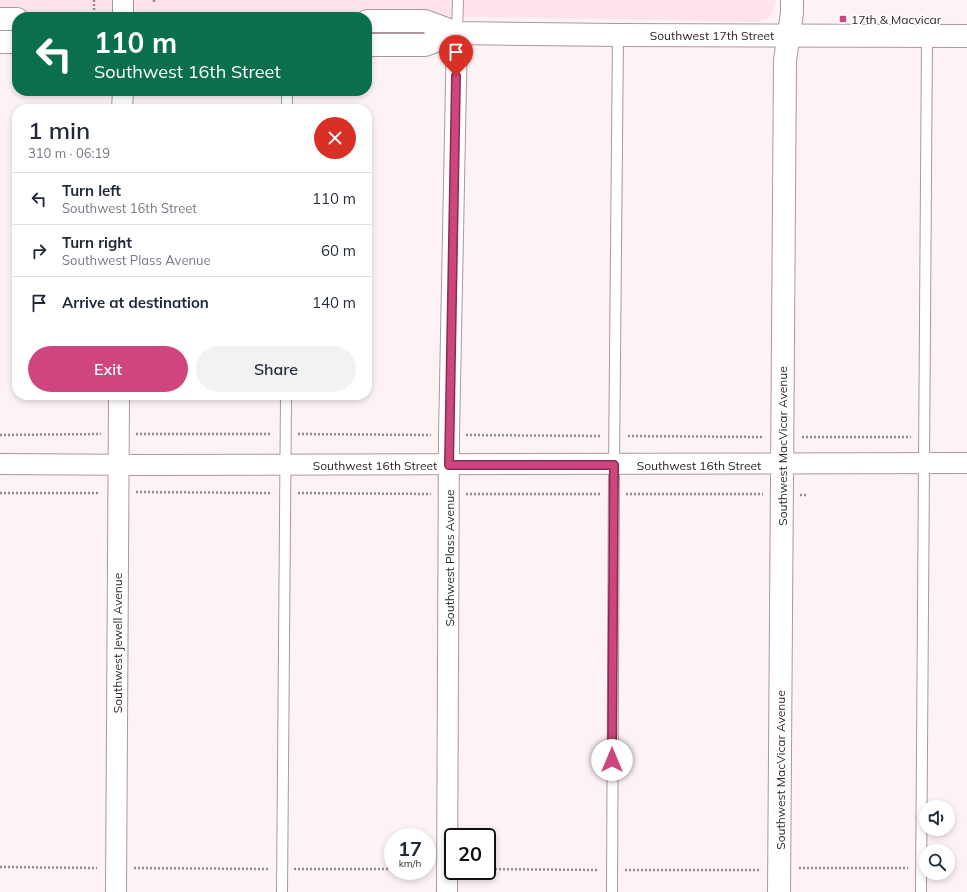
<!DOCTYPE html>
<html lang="en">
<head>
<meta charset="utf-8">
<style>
  :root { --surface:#fff; --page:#f2f2f3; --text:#1f2937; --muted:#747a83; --line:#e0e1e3; --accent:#cf457e }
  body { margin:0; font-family:Mulish,sans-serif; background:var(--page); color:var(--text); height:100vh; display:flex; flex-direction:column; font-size:15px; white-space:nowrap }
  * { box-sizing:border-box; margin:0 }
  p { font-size:13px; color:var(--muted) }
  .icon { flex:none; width:22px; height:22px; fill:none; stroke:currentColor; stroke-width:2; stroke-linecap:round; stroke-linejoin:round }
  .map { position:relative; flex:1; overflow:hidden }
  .drawer { position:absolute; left:12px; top:104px; width:360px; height:296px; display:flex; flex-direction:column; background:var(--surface); border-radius:16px; box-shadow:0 2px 6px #0003 }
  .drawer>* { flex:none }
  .top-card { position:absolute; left:12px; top:12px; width:360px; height:84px; border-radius:16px; box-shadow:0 2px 6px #0003; background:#0b6e4f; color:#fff; overflow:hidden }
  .controls { position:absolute; left:919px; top:800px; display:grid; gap:8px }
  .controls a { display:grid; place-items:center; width:36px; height:36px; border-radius:50%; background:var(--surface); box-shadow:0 2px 6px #0003; font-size:20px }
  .speed { position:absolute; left:384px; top:828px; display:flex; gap:8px; font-size:20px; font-weight:700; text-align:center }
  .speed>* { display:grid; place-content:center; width:52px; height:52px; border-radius:50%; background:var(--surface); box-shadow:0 2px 6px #0003; line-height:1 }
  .speed small { font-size:10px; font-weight:400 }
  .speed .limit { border:2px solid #111; border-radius:6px; background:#fff; color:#111 }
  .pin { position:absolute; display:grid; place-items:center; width:34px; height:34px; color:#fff; margin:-41px -17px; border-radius:50% 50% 50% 0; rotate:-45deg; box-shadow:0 0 4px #0007 }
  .pin .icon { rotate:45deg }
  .me { position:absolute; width:44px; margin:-22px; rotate:0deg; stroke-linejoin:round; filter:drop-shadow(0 0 3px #0008) }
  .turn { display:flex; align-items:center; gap:14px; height:84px; padding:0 16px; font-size:18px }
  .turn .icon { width:52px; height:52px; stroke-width:2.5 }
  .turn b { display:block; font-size:28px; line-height:34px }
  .round { display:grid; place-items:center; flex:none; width:42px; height:42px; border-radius:21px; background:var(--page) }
  .headline { display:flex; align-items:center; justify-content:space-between; height:68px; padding:0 16px }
  h1 { font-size:24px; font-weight:600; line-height:30px }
  .cta { display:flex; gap:8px; margin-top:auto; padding:8px 16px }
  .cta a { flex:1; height:46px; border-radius:24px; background:var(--accent); color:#fff; font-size:16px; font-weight:600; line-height:46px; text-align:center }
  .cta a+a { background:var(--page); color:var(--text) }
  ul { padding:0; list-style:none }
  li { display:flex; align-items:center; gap:12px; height:52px; padding:0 16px; border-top:1px solid var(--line) }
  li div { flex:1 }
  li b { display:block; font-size:15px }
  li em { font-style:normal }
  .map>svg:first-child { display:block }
  .built { fill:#fee3ea }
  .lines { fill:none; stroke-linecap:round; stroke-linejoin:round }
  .service-casing { stroke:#ae969d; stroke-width:12 }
  .minor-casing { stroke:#ae969d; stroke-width:22 }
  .tertiary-casing { stroke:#ae969d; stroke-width:24 }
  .secondary-casing { stroke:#ae969d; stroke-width:24 }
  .path { stroke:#958b8d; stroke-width:2.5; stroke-dasharray:2 2; stroke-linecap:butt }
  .service { stroke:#fff; stroke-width:10 }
  .minor { stroke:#fff; stroke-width:20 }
  .tertiary { stroke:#fff; stroke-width:22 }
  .secondary { stroke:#fff; stroke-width:22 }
  .route-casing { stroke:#872d52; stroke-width:10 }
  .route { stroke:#cf457e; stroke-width:7 }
  .poi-dot { fill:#cf457e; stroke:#fff; stroke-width:1.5 }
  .labels { text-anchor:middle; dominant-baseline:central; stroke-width:3; stroke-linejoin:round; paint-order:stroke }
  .poi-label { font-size:12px; fill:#2e2427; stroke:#fff; text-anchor:start }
  .street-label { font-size:12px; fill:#2e2427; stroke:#fff }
</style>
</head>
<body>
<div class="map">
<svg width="967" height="892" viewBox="0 0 967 892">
  <rect width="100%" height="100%" fill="#fdf3f5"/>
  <!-- built -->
  <polygon class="built" points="0,0 776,0 772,14 765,20 757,22 485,17 0,13"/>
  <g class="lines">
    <defs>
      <g id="service">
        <polyline points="457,33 458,0"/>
        <polyline points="287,109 287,91"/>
        <polyline points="282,892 286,395"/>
        <polyline points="612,892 614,465 618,35"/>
        <polyline points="921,892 927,36"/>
      </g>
      <g id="minor">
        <polyline points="123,0 123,17"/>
        <polyline points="122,109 123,91"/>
        <polyline points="0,464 149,465 967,463"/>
        <polyline points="116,892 119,395"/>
        <polyline points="447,892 449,435 457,33"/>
      </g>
      <polyline id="tertiary" points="779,892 785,60 792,13 792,0"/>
      <g id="secondary">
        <polyline points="0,19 17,19"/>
        <polyline points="367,21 425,21 457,33 618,35 967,36"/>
        <polyline points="0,42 17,42"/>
        <polyline points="367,45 425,45 457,33"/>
      </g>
    </defs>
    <!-- service casing -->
    <use href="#service" class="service-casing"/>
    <!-- minor casing -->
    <use href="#minor" class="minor-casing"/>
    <!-- tertiary casing -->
    <use href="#tertiary" class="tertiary-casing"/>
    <!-- secondary casing -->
    <use href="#secondary" class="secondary-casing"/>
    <!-- path -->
    <g class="path">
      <polyline points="94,0 94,11"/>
      <polyline points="154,0 154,3"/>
      <polyline points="136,434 271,434"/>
      <polyline points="298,434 431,435"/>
      <polyline points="0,435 101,434"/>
      <polyline points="466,435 601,436"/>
      <polyline points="628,436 763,437"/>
      <polyline points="802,437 911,437"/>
      <polyline points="136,492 271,493"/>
      <polyline points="0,493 99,493"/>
      <polyline points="298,493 431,494"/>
      <polyline points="466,494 601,494"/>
      <polyline points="626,494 763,494"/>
      <polyline points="800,495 807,495"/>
      <polyline points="0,867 97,868"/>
      <polyline points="134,868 269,869"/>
      <polyline points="799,868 908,868"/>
      <polyline points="294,869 393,869"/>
      <polyline points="487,869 598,870"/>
      <polyline points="625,870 760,870"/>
    </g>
    <!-- service -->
    <use href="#service" class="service"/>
    <!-- minor -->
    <use href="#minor" class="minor"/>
    <!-- tertiary -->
    <use href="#tertiary" class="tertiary"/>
    <!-- secondary -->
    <use href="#secondary" class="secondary"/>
  </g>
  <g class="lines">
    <defs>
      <polyline id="route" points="456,76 449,465 614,465 612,760"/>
    </defs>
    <!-- route casing -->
    <use href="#route" class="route-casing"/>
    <!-- route -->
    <use href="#route" class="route"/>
  </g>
  <!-- markers -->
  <rect class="poi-dot" x="839" y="15" width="8" height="8" rx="2"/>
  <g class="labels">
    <!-- poi labels -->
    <g class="poi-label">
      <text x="851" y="19">17th &amp; Macvicar</text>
    </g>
    <!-- street labels -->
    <g class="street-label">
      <text x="712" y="35">Southwest 17th Street</text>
      <text transform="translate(782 446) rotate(-90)">Southwest MacVicar Avenue</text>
      <text x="375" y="465">Southwest 16th Street</text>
      <text x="699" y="465">Southwest 16th Street</text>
      <text transform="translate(449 558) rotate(-90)">Southwest Plass Avenue</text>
      <text transform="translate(117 643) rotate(-90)">Southwest Jewell Avenue</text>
      <text transform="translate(780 770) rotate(-90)">Southwest MacVicar Avenue</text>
    </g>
  </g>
</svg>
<div class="controls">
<a><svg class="icon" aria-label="sound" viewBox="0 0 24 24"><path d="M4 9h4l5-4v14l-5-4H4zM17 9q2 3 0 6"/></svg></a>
<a><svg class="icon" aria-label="search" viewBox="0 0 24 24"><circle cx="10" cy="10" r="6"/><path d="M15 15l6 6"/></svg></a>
</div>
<div class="speed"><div>17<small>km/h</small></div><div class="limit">20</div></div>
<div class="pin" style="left:456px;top:76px;background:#d93025"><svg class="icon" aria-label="arrive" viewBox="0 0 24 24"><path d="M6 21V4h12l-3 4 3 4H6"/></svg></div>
<svg class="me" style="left:612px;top:760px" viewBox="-20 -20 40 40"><circle r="19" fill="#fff"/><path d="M0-13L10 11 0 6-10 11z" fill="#cf457e"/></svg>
<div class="top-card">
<div class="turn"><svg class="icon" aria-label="left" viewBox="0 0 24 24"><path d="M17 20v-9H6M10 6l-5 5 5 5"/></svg><div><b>110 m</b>Southwest 16th Street</div></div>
</div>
<section class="drawer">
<div class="headline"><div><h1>1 min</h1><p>310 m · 06:19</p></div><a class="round" style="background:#d93025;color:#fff"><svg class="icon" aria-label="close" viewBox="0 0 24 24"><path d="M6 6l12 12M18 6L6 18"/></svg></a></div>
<ul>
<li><svg class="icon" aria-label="left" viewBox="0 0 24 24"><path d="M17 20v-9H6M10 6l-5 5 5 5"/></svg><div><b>Turn left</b><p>Southwest 16th Street</p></div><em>110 m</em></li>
<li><svg class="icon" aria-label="right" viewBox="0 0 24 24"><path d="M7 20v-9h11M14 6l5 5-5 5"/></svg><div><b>Turn right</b><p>Southwest Plass Avenue</p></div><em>60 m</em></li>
<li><svg class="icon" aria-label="arrive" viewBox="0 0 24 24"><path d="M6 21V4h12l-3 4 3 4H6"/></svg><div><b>Arrive at destination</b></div><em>140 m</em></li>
</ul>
<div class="cta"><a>Exit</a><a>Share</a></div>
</section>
</div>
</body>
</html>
